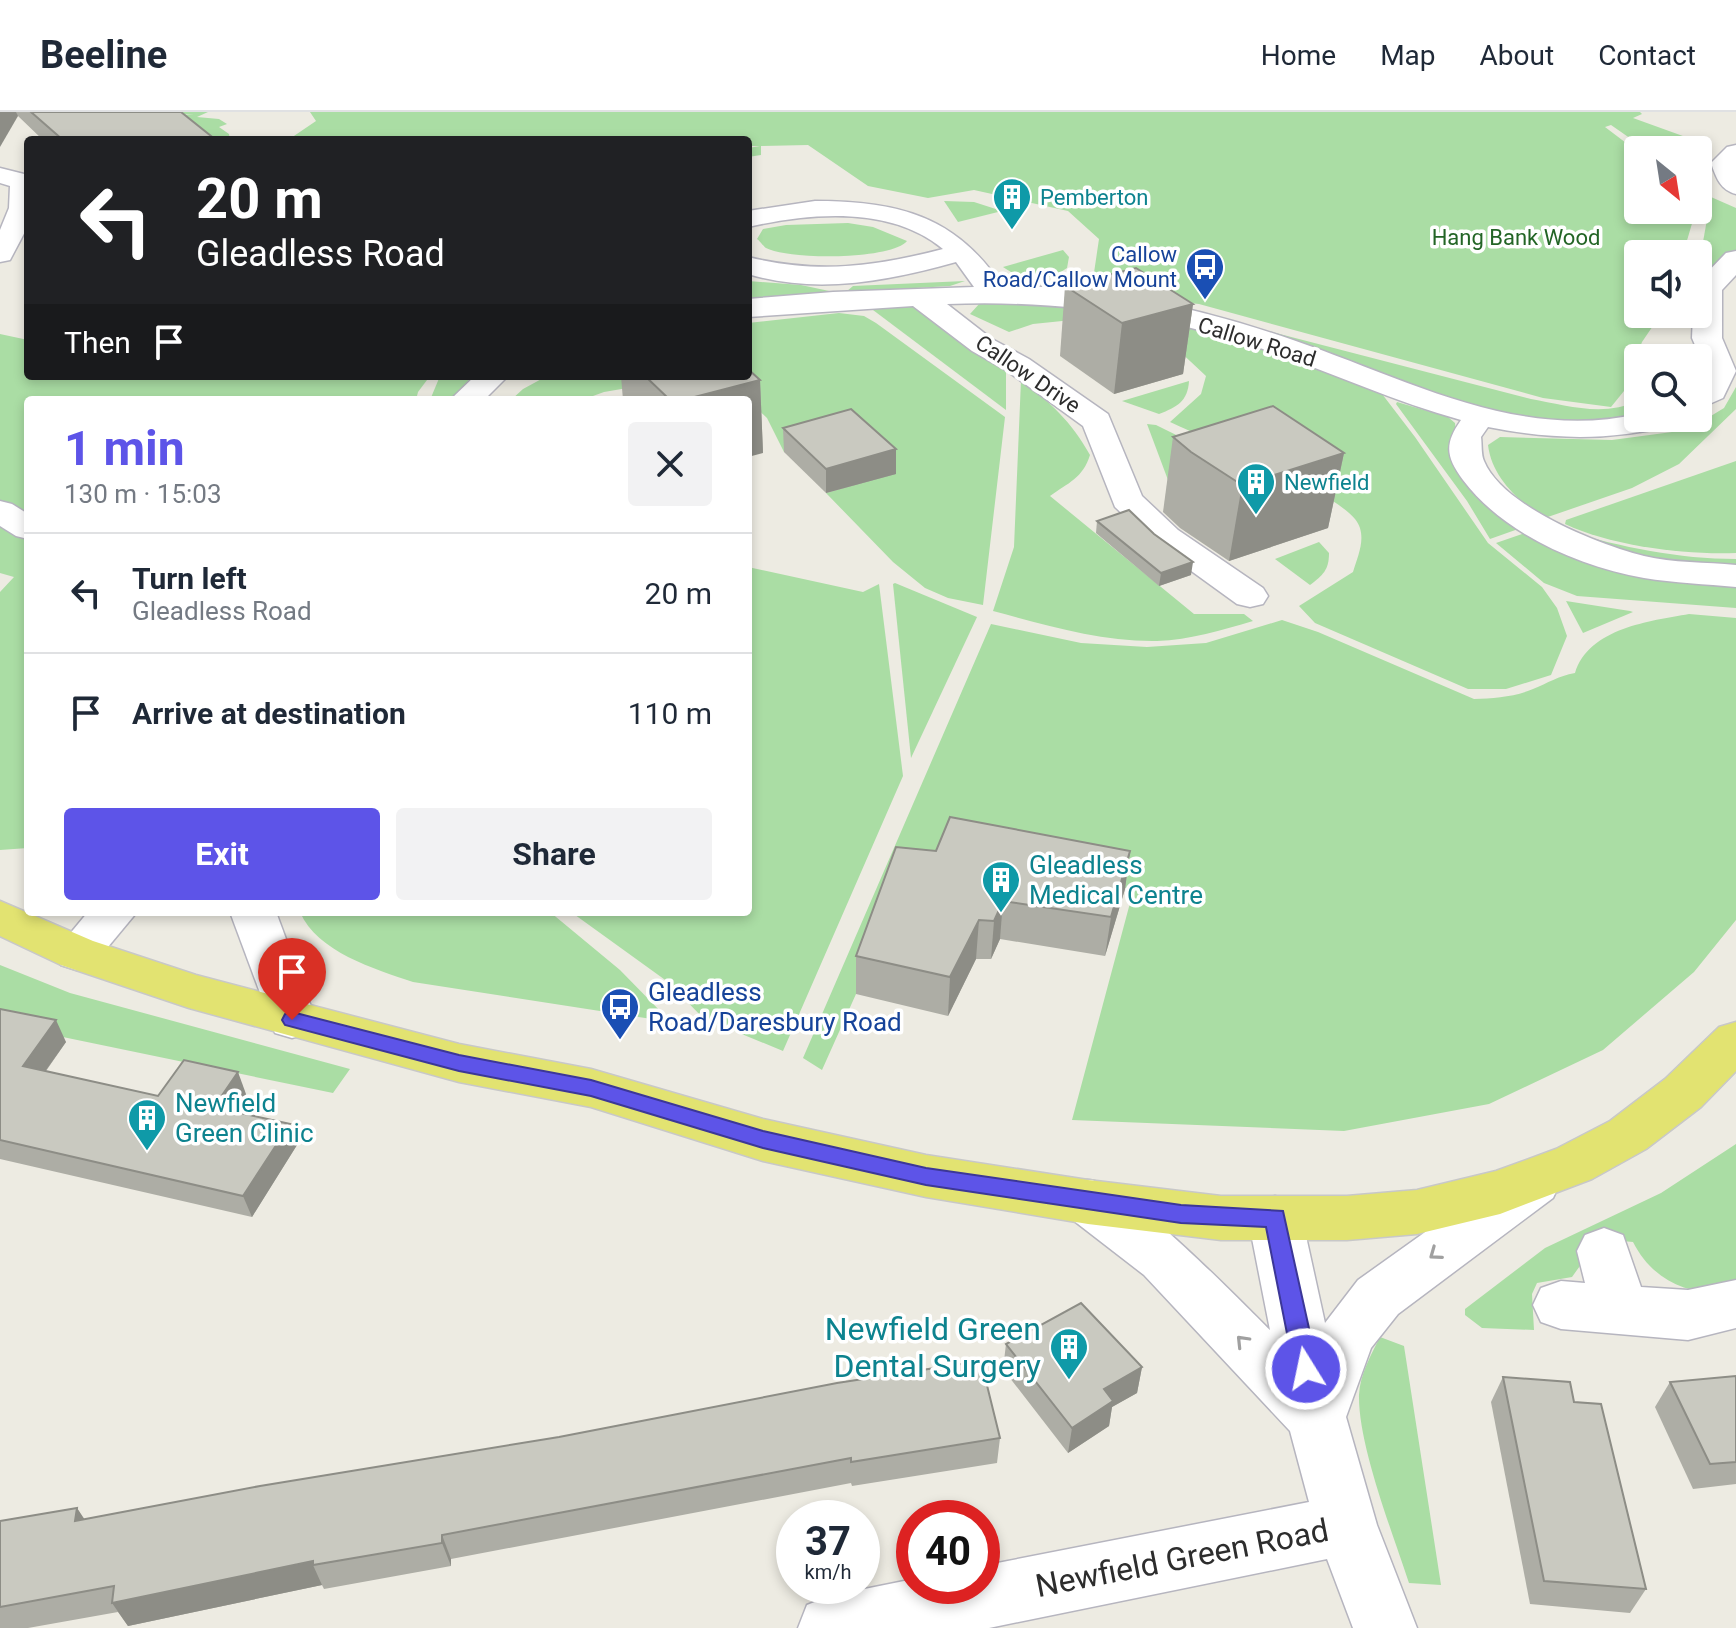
<!DOCTYPE html>
<html lang="en">
<head>
<meta charset="utf-8">
<style>
  :root { --surface:#fff; --page:#f2f2f3; --text:#1f2937; --muted:#747a83; --line:#e0e1e3; --accent:#5d54e8 }
  body { margin:0; font-family:Roboto,sans-serif; background:var(--page); color:var(--text); height:100vh; display:flex; flex-direction:column; font-size:30px; white-space:nowrap }
  * { box-sizing:border-box; margin:0 }
  p { font-size:26px; color:var(--muted) }
  .icon { flex:none; width:44px; height:44px; fill:none; stroke:currentColor; stroke-width:2; stroke-linecap:round; stroke-linejoin:round }
  .map { position:relative; flex:1; overflow:hidden }
  .sheet { position:absolute; left:24px; top:284px; width:728px; height:520px; display:flex; flex-direction:column; background:var(--surface); border-radius:8px; box-shadow:0 4px 12px #0003 }
  .sheet>* { flex:none }
  .top-card { position:absolute; left:24px; top:24px; width:728px; height:244px; border-radius:8px; box-shadow:0 4px 12px #0003; background:#202124; color:#fff; overflow:hidden }
  .needle { width:52px; rotate:150deg }
  .buttons { position:absolute; left:1624px; top:24px; display:grid; gap:16px }
  .buttons a { display:grid; place-items:center; width:88px; height:88px; border-radius:8px; background:var(--surface); box-shadow:0 4px 12px #0003; font-size:40px }
  .speed { position:absolute; left:776px; top:1388px; display:flex; gap:16px; font-size:40px; font-weight:700; text-align:center }
  .speed>* { display:grid; place-content:center; width:104px; height:104px; border-radius:50%; background:var(--surface); box-shadow:0 4px 12px #0003; line-height:1 }
  .speed small { font-size:20px; font-weight:400 }
  .speed .limit { border:12px solid #d22; background:#fff; color:#111 }
  .pin { position:absolute; display:grid; place-items:center; width:68px; height:68px; color:#fff; margin:-82px -34px; border-radius:50% 50% 50% 0; rotate:-45deg; box-shadow:0 0 8px #0007 }
  .pin .icon { rotate:45deg }
  .me { position:absolute; width:88px; margin:-44px; rotate:350deg; stroke-linejoin:round; filter:drop-shadow(0 0 6px #0008) }
  .turn { display:flex; align-items:center; gap:28px; height:168px; padding:0 40px; font-size:36px }
  .turn .icon { width:104px; height:104px; stroke-width:2.5 }
  .turn b { display:block; font-size:56px; line-height:68px }
  .then { display:flex; align-items:center; height:76px; padding:0 40px; background:#0003; gap:16px; font-size:30px }
  .round { display:grid; place-items:center; flex:none; width:84px; height:84px; border-radius:8px; background:var(--page) }
  .headline { display:flex; align-items:center; justify-content:space-between; height:136px; padding:0 40px }
  h1 { font-size:48px; font-weight:700; line-height:60px; color:var(--accent) }
  .primary-button { display:flex; gap:16px; margin-top:auto; padding:16px 40px }
  .primary-button a { flex:1; height:92px; border-radius:8px; background:var(--accent); color:#fff; font-size:32px; font-weight:700; line-height:92px; text-align:center }
  .primary-button a+a { background:var(--page); color:var(--text) }
  ul { padding:0; list-style:none }
  li { display:flex; align-items:center; gap:24px; height:120px; padding:0 40px; border-top:2px solid var(--line) }
  li div { flex:1 }
  li b { display:block; font-size:30px }
  li em { font-style:normal }
  header { display:flex; align-items:center; gap:48px; box-sizing:border-box; height:112px; padding:0 40px; background:var(--surface); border-bottom:2px solid var(--line) }
  header strong { font-size:38px }
  nav { display:flex; gap:44px; margin-inline-start:auto; font-size:28px }
  .map>svg:first-child { display:block }
  .green { fill:#aadda4 }
  .lines { fill:none; stroke-linecap:round; stroke-linejoin:round }
  .minor-casing { stroke:#b6b5bf; stroke-width:3 }
  .major-casing { stroke:#c8c8c8; stroke-width:3 }
  .minor { fill:#fff; fill-rule:evenodd }
  .major { fill:#e2e371; fill-rule:evenodd }
  .wall { fill:#adada5 }
  .shaded-wall { fill:#8d8d86 }
  .building { fill:#c9c9c0; stroke:#8d8d86; stroke-width:2 }
  .oneway { stroke:#a0a0a0 }
  .route { fill:#5d54e8; stroke:#3c3797; stroke-width:2 }
  .labels { text-anchor:middle; dominant-baseline:central; stroke-width:7; stroke-linejoin:round; paint-order:stroke }
  .far-culture-label { font-size:22px; fill:#0d838f; stroke:#fff; text-anchor:start }
  .far-park-label { font-size:22px; fill:#236526; stroke:#fff }
  .far-transit-label { font-size:22px; fill:#164399; stroke:#fff; text-anchor:end }
  .far-street-label { font-size:22px; fill:#2d2d2d; stroke:#fff }
  .culture-label { font-size:26px; fill:#0d838f; stroke:#fff; text-anchor:start }
  .transit-label { font-size:26px; fill:#164399; stroke:#fff; text-anchor:start }
  .near-culture-label { font-size:32px; fill:#0d838f; stroke:#fff; text-anchor:end }
  .near-street-label { font-size:32px; fill:#2d2d2d; stroke:#fff }
</style>
</head>
<body>
<header>
<strong>Beeline</strong>
<nav><a>Home</a><a>Map</a><a>About</a><a>Contact</a></nav>
</header>
<div class="map">
<svg width="1736" height="1516" viewBox="0 0 1736 1516">
  <rect width="100%" height="100%" fill="#edebe2"/>
  <!-- green -->
  <g class="green">
    <polygon points="164,0 208,0 197,5 219,7 227,12 219,15 229,22 230,28 203,25 164,2 194,3"/>
    <polygon points="310,0 1640,0 1642,2 1633,6 1705,32 1698,39 1647,38 1611,13 1605,15 1638,40 1638,98 1696,98 1683,142 1638,142 1638,202 1661,202 1642,230 1624,279 1611,295 1543,286 1199,192 1091,181 1099,127 1068,99 974,78 928,86 868,74 808,33 761,34 761,43 748,45 748,36 760,34 748,34 748,28 288,28 316,9"/>
    <polygon points="1711,85 1736,96 1736,140 1698,177 1698,158"/>
    <polygon points="944,89 974,90 1002,99 958,110"/>
    <path d="M848 111 873 115 907 129C891 148 789 148 766 136 764 135 759 128 757 127L763 117 786 113Z"/>
    <path d="M1063 138 1069 145 1067 156C1043 172 1025 170 1003 155Z"/>
    <polygon points="748,169 801,173 834,180 748,189"/>
    <polygon points="965,169 950,174 846,180 853,174"/>
    <path d="M980 191H1081L1214 220 1379 278 1415 325 1488 431 1542 475 1557 496 1567 524 1551 563 1506 577H1468L1315 511 1299 494 1353 460C1358 443 1368 423 1355 407 1326 374 1213 330 1170 310L1201 282 1206 264 1175 235 1072 208 1033 212 1009 220 970 202Z"/>
    <path d="M1172 194 1531 287C1565 293 1605 306 1638 288V306L1580 313 1536 310 1462 292Z"/>
    <polygon points="882,195 918,195 1006,258 1006,298 873,198"/>
    <polygon points="839,201 864,204 876,211 1005,305 983,493 948,486 925,476 893,450 826,381 895,361 784,340 767,306 748,288 639,274 604,280 582,288 511,288 523,277 547,264 748,264 748,211"/>
    <polygon points="0,222 28,228 28,264 430,264 418,280 416,288 28,288 28,736 0,738 0,480 14,465 0,461"/>
    <polygon points="440,264 473,264 450,288 430,288"/>
    <path d="M1021 268C1050 290 1072 310 1090 343 1083 366 1068 371 1050 384L1194 502H1244L1253 509C1222 518 1190 528 1157 529 1102 530 1046 513 993 499L1014 435Z"/>
    <path d="M1189 269C1188 289 1177 295 1159 302L1122 289Z"/>
    <path d="M1736 275V297L1679 352 1632 376 1542 407C1518 387 1492 366 1488 333L1500 325 1612 328 1672 320 1696 313 1724 296Z"/>
    <polygon points="1397,290 1448,305 1455,311 1456,321 1521,416 1490,427 1467,389 1396,292"/>
    <polygon points="1147,312 1156,313 1245,357 1174,384"/>
    <path d="M1736 349V441C1684 443 1612 434 1565 412L1566 408Z"/>
    <path d="M1567 419C1621 435 1679 447 1736 447V454L1630 444Z"/>
    <path d="M1525 421C1588 459 1664 462 1736 474V496L1577 484 1544 471 1496 431Z"/>
    <path d="M1319 430 1329 441C1329 458 1323 463 1310 473L1275 447Z"/>
    <polygon points="748,455 863,480 879,472 903,664 783,939 703,906 668,870 571,800 748,800"/>
    <polygon points="895,471 977,505 911,646 893,472"/>
    <polygon points="1566,489 1630,499 1633,500 1583,521"/>
    <path d="M1689 502 1736 506V808L1694 860 1603 938 1489 992 1344 1019 1072 1008 1134 776 895 773 856 882 822 958 803 946 991 512 1081 531 1147 535 1206 531 1282 508 1318 520 1474 587C1494 586 1514 585 1533 577 1548 571 1558 564 1575 561 1589 516 1650 509 1689 502Z"/>
    <path d="M300 800H550L620 858 666 905 658 908 413 870C375 857 317 840 300 800Z"/>
    <polygon points="0,853 70,881 350,957 333,981 0,912"/>
    <path d="M1736 1032V1180C1692 1185 1654 1171 1633 1130L1589 1126 1582 1151 1572 1165 1537 1171 1532 1182 1534 1218 1482 1216 1465 1203V1197L1545 1136 1661 1081Z"/>
    <path d="M1380 1225 1404 1234 1441 1473 1409 1471C1393 1422 1358 1333 1359 1283 1360 1262 1371 1243 1380 1225Z"/>
  </g>
  <g class="lines">
    <defs>
      <g id="minor">
        <path d="M1736 33V82C1720 78 1716 65 1711 51L1727 35Z"/>
        <polygon points="0,56 28,63 28,114 10,148 0,150 0,118 9,96 10,74 0,71"/>
        <path d="M815 89C896 89 956 103 1002 174 1100 173 1200 196 1293 228 1402 265 1518 330 1638 302V306H1679L1674 313C1610 329 1553 328 1488 315L1481 325C1482 332 1481 343 1484 349 1503 395 1600 433 1644 444 1673 451 1706 450 1736 453V475C1706 472 1674 471 1644 466 1578 454 1504 422 1463 368 1446 345 1444 332 1461 308 1396 290 1335 262 1272 240 1161 202 1064 188 947 192L992 227 1029 247 1108 302 1142 384 1178 418 1263 476 1268 484 1263 492 1250 495 1237 492 1154 432 1115 395 1083 314 1007 259 972 239 913 194 748 205V187L833 180 974 175 956 150C888 169 817 183 748 162V145C817 162 874 155 943 137 890 93 810 101 748 115V99Z"/>
        <polygon points="1736,139 1736,163 1722,178 1722,226 1736,259 1723,286 1698,297 1698,274 1706,259 1692,226 1693,202 1698,202 1698,170 1726,141"/>
        <polygon points="475,264 508,264 484,288 450,288"/>
        <polygon points="0,389 12,392 28,402 28,427 16,424 0,414"/>
        <polygon points="88,800 137,800 93,853 77,858 61,853 54,841"/>
        <polygon points="230,800 276,800 316,908 309,921 292,926 275,921"/>
        <path d="M1534 1050 1553 1056 1560 1071 1553 1086 1398 1202 1371 1236 1346 1305 1377 1413 1417 1516H1353L1327 1447 989 1516H798L807 1493 830 1484 914 1467V1474H982V1454L1309 1390 1290 1319 1144 1163 1069 1105 1061 1090 1069 1075C1074 1073 1082 1069 1087 1068 1123 1066 1241 1190 1270 1218L1248 1106 1256 1090 1275 1084 1294 1090 1302 1106 1325 1211 1358 1168 1515 1056Z"/>
        <polygon points="1604,1116 1623,1123 1641,1175 1688,1178 1736,1168 1736,1216 1688,1228 1561,1217 1541,1210 1533,1193 1541,1176 1561,1169 1585,1171 1577,1139 1585,1123"/>
      </g>
      <polygon id="major" points="0,789 93,829 196,863 459,932 591,957 763,1007 926,1043 1088,1068 1221,1084 1347,1084 1417,1078 1496,1059 1556,1037 1610,1009 1665,967 1719,915 1736,910 1736,959 1701,995 1646,1037 1592,1067 1500,1102 1417,1122 1347,1128 1221,1128 1088,1112 926,1085 763,1049 591,995 459,970 189,896 61,853 0,824"/>
    </defs>
    <!-- minor casing -->
    <use href="#minor" class="minor-casing"/>
    <!-- major casing -->
    <use href="#major" class="major-casing"/>
    <!-- minor -->
    <use href="#minor" class="minor"/>
    <!-- major -->
    <use href="#major" class="major"/>
  </g>
  <!-- wall -->
  <g class="wall">
    <polygon points="0,0 181,0 216,28 43,28 18,4"/>
    <polygon points="1065,174 1193,192 1183,262 1114,282 1060,244"/>
    <polygon points="621,264 748,264 760,268 763,341 748,288 623,288"/>
    <polygon points="783,316 896,337 896,362 826,381 784,340"/>
    <polygon points="1173,325 1344,341 1328,416 1229,449 1180,416 1163,400"/>
    <polygon points="1097,409 1191,463 1159,474 1096,421"/>
    <polygon points="936,739 1130,739 1125,777 1105,844 1000,827 991,847 976,847 948,904 856,882 856,844"/>
    <polygon points="0,897 66,930 46,959 158,984 246,982 234,1000 290,1012 297,1033 252,1105 0,1047"/>
    <polygon points="1006,1232 1142,1255 1137,1281 1112,1295 1109,1314 1068,1341 1003,1257"/>
    <polygon points="1736,1264 1736,1372 1693,1377 1655,1295 1670,1270"/>
    <polygon points="1503,1265 1574,1290 1646,1477 1630,1501 1530,1492 1491,1290"/>
    <polygon points="1000,1326 997,1351 852,1374 851,1371 451,1447 451,1454 324,1477 322,1473 128,1514 118,1500 28,1516 0,1516 0,1409 77,1396 84,1408"/>
  </g>
  <!-- shaded-wall -->
  <g class="shaded-wall">
    <polygon points="0,0 16,0 18,4 0,35"/>
    <polygon points="1193,192 1183,262 1114,282 1122,211"/>
    <polygon points="760,268 763,341 748,345 748,288 683,288"/>
    <polygon points="896,337 896,362 826,381 826,357"/>
    <polygon points="1344,341 1328,416 1229,449 1242,373"/>
    <polygon points="1193,450 1191,463 1159,474 1161,461"/>
    <polygon points="1130,739 1125,777 1105,844 1111,805"/>
    <polygon points="1003,789 1000,827 991,847 994,809"/>
    <polygon points="979,808 976,847 948,904 950,865"/>
    <polygon points="56,908 66,930 34,975 23,954"/>
    <polygon points="238,960 246,982 223,1017 214,995"/>
    <polygon points="290,1012 297,1033 252,1105 243,1084"/>
    <polygon points="1142,1255 1137,1281 1112,1295 1109,1314 1068,1341 1072,1316 1104,1277"/>
    <polygon points="77,1396 93,1420 75,1409"/>
    <polygon points="442,1423 451,1447 451,1454 442,1431"/>
    <polygon points="313,1449 313,1453 322,1473 128,1514 112,1491"/>
  </g>
  <!-- building -->
  <g class="building">
    <polygon points="31,0 181,0 216,28 63,28"/>
    <polygon points="1136,156 1193,192 1122,211 1065,174"/>
    <polygon points="748,257 760,268 683,288 670,288 645,264 748,264"/>
    <polygon points="1273,294 1344,341 1242,373 1191,340 1173,325"/>
    <polygon points="851,297 896,337 826,357 783,316"/>
    <polygon points="1129,398 1154,422 1193,450 1161,461 1097,409"/>
    <polygon points="950,705 1130,739 1111,805 1003,789 994,809 979,808 950,865 856,844 896,735 936,739"/>
    <polygon points="0,897 56,908 23,954 158,984 184,948 238,960 214,995 290,1012 243,1084 0,1028"/>
    <polygon points="1081,1191 1142,1255 1104,1277 1113,1289 1072,1316 1006,1232"/>
    <polygon points="981,1249 1000,1326 851,1350 851,1346 442,1423 442,1431 313,1453 313,1449 112,1491 114,1474 0,1495 0,1409 77,1396 75,1409 260,1374 559,1325 837,1271"/>
    <polygon points="1736,1264 1736,1350 1710,1352 1670,1270"/>
    <polygon points="1503,1265 1570,1270 1574,1290 1601,1292 1646,1477 1544,1469"/>
  </g>
  <!-- one-way arrows -->
  <defs><path id="oneway-chevron" d="M-2-3.5L2.5 0L-2 3.5" fill="none" stroke-width="1.6" stroke-linecap="round" stroke-linejoin="round" transform="scale(2)"/></defs>
  <g class="oneway">
    <use href="#oneway-chevron" transform="translate(1435 1142) rotate(144)"/>
    <use href="#oneway-chevron" transform="translate(1242 1229) rotate(-134)"/>
  </g>
  <!-- route -->
  <polygon class="route" points="292,900 459,943 591,968 763,1019 926,1056 1181,1093 1283,1099 1318,1257 1315,1264 1306,1267 1298,1264 1294,1257 1266,1115 1181,1111 926,1073 763,1036 591,984 459,959 285,913 282,908 285,902"/>
  <!-- icons -->
  <defs>
    <symbol id="building-pin" viewBox="-11 -11 22 30"><path d="M0 17L-7.5 6A9.5 9.5 0 1 1 7.5 6Z" fill="#0f9aa8" stroke="#fff"/><path d="M-4-6H4V6H1V3H-1V6H-4ZM-2.5-4.3h1.7v1.8h-1.7ZM.8-4.3h1.7v1.8H.8ZM-2.5-1h1.7V.8h-1.7ZM.8-1h1.7V.8H.8Z" fill="#fff"/></symbol>
    <symbol id="bus-pin" viewBox="-11 -11 22 30"><path d="M0 17L-7.5 6A9.5 9.5 0 1 1 7.5 6Z" fill="#1a4fb4" stroke="#fff"/><path d="M-5-6H5V4H4V6H2V4H-2V6H-4V4H-5ZM-3.5-4V0h7V-4ZM-3.5 1.2v1.5H-2V1.2ZM2 1.2v1.5H3.5V1.2Z" fill="#fff"/></symbol>
  </defs>
  <g fill-rule="evenodd">
    <use href="#building-pin" x="990" y="63" width="44" height="60"/>
    <use href="#bus-pin" x="1183" y="133" width="44" height="60"/>
    <use href="#building-pin" x="1234" y="348" width="44" height="60"/>
    <use href="#building-pin" x="979" y="746" width="44" height="60"/>
    <use href="#bus-pin" x="598" y="873" width="44" height="60"/>
    <use href="#building-pin" x="125" y="984" width="44" height="60"/>
    <use href="#building-pin" x="1047" y="1213" width="44" height="60"/>
  </g>
  <g class="labels">
    <!-- far-culture labels -->
    <g class="far-culture-label">
      <text x="1040" y="85">Pemberton</text>
      <text x="1284" y="370">Newfield</text>
    </g>
    <!-- far-park labels -->
    <g class="far-park-label">
      <text x="1516" y="125">Hang Bank Wood</text>
    </g>
    <!-- far-transit labels -->
    <g class="far-transit-label">
      <text x="1177" y="142">Callow<tspan x="1177" dy="25">Road/Callow Mount</tspan></text>
    </g>
    <!-- far-street labels -->
    <g class="far-street-label">
      <text transform="translate(1257 230) rotate(17)">Callow Road</text>
      <text transform="translate(1028 262) rotate(34)">Callow Drive</text>
    </g>
    <!-- culture labels -->
    <g class="culture-label">
      <text x="1029" y="753">Gleadless<tspan x="1029" dy="30">Medical Centre</tspan></text>
      <text x="175" y="991">Newfield<tspan x="175" dy="30">Green Clinic</tspan></text>
    </g>
    <!-- transit labels -->
    <g class="transit-label">
      <text x="648" y="880">Gleadless<tspan x="648" dy="30">Road/Daresbury Road</tspan></text>
    </g>
    <!-- near-culture labels -->
    <g class="near-culture-label">
      <text x="1041" y="1217">Newfield Green<tspan x="1041" dy="37">Dental Surgery</tspan></text>
    </g>
    <!-- near-street labels -->
    <g class="near-street-label">
      <text transform="translate(1182 1446) rotate(-11)">Newfield Green Road</text>
    </g>
  </g>
</svg>
<div class="buttons">
<a><svg class="needle" viewBox="-14 -14 28 28"><path d="M0-13l5 13h-10z" fill="#e53935"/><path d="M0 13l5-13h-10z" fill="#747a83"/></svg></a>
<a><svg class="icon" aria-label="sound" viewBox="0 0 24 24"><path d="M4 9h4l5-4v14l-5-4H4zM17 9q2 3 0 6"/></svg></a>
<a><svg class="icon" aria-label="search" viewBox="0 0 24 24"><circle cx="10" cy="10" r="6"/><path d="M15 15l6 6"/></svg></a>
</div>
<div class="speed"><div>37<small>km/h</small></div><div class="limit">40</div></div>
<div class="pin" style="left:292px;top:908px;background:#d93025"><svg class="icon" aria-label="arrive" viewBox="0 0 24 24"><path d="M6 21V4h12l-3 4 3 4H6"/></svg></div>
<svg class="me" style="left:1306px;top:1257px" viewBox="-20 -20 40 40"><circle r="17" fill="#5d54e8" stroke="#fff" stroke-width="3"/><path d="M0-11L8 9 0 5-8 9z" fill="#fff"/></svg>
<div class="top-card">
<div class="turn"><svg class="icon" aria-label="left" viewBox="0 0 24 24"><path d="M17 20v-9H6M10 6l-5 5 5 5"/></svg><div><b>20 m</b>Gleadless Road</div></div>
<div class="then">Then<svg class="icon" aria-label="arrive" viewBox="0 0 24 24"><path d="M6 21V4h12l-3 4 3 4H6"/></svg></div>
</div>
<section class="sheet">
<div class="headline"><div><h1>1 min</h1><p>130 m · 15:03</p></div><a class="round"><svg class="icon" aria-label="close" viewBox="0 0 24 24"><path d="M6 6l12 12M18 6L6 18"/></svg></a></div>
<ul>
<li><svg class="icon" aria-label="left" viewBox="0 0 24 24"><path d="M17 20v-9H6M10 6l-5 5 5 5"/></svg><div><b>Turn left</b><p>Gleadless Road</p></div><em>20 m</em></li>
<li><svg class="icon" aria-label="arrive" viewBox="0 0 24 24"><path d="M6 21V4h12l-3 4 3 4H6"/></svg><div><b>Arrive at destination</b></div><em>110 m</em></li>
</ul>
<div class="primary-button"><a>Exit</a><a>Share</a></div>
</section>
</div>
</body>
</html>
